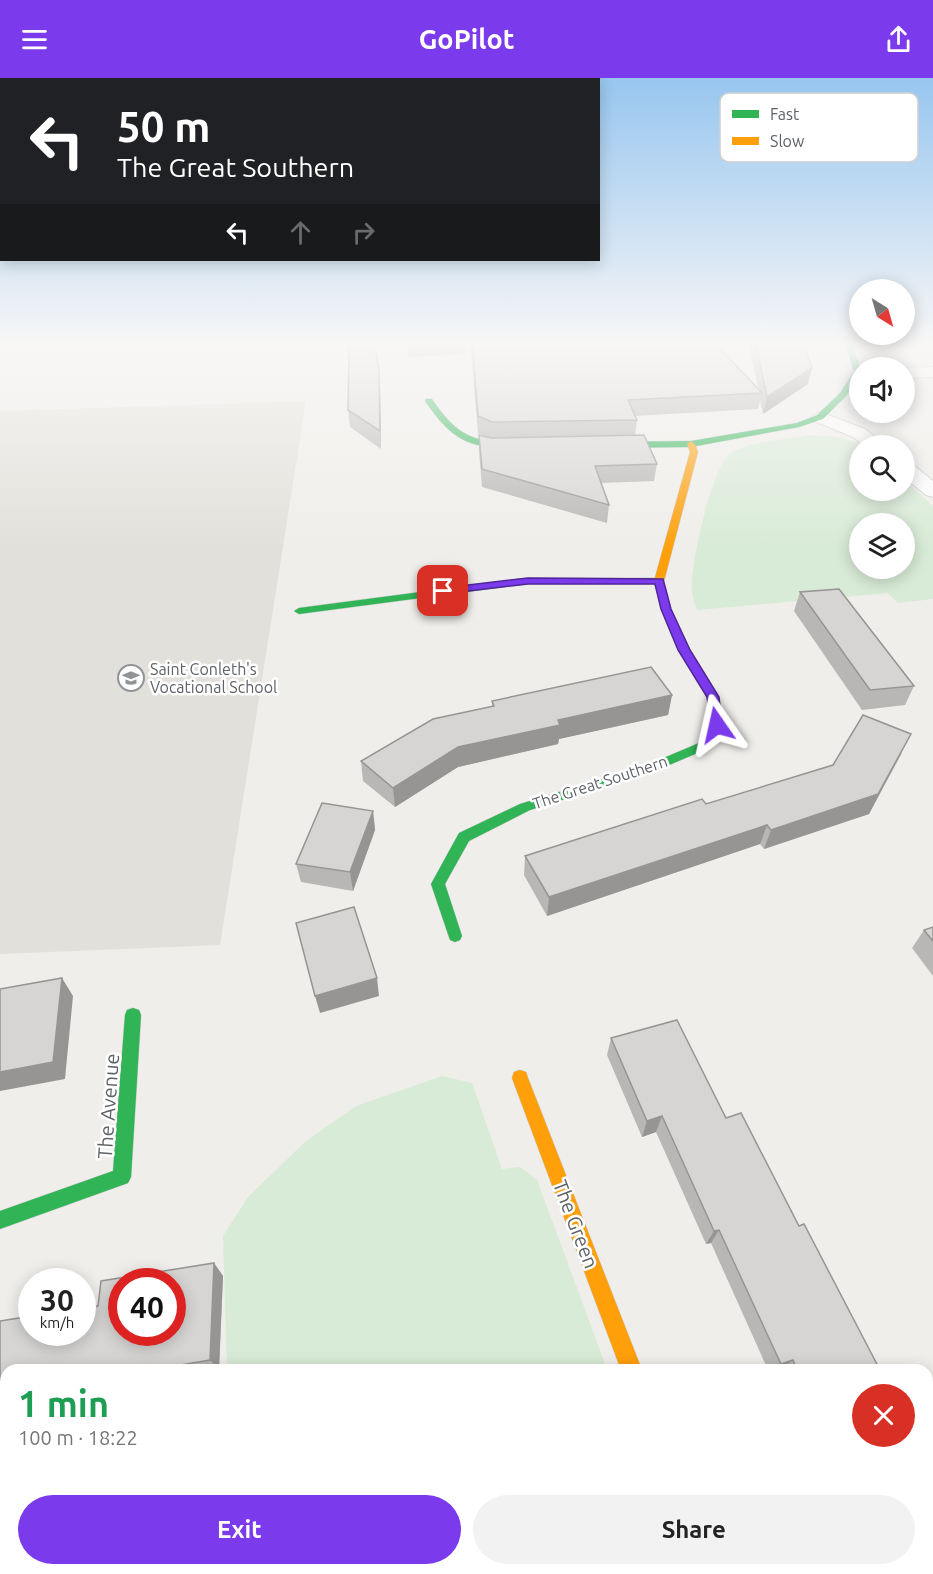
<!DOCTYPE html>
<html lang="en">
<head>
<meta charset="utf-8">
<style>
  :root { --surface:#fff; --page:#f2f2f2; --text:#222; --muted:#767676; --accent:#7c3aed }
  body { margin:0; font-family:Ubuntu,sans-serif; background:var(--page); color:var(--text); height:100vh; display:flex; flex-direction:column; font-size:22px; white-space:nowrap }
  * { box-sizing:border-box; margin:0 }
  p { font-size:20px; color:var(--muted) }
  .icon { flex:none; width:33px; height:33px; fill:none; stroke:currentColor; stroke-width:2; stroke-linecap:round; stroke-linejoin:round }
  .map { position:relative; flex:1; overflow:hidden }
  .sheet { position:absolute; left:0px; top:1286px; width:933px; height:212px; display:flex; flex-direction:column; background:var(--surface); border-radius:18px 18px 0 0; box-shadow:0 3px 15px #0003 }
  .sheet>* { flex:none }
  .hud { position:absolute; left:0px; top:0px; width:600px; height:183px; box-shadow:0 3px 15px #0003; background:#202124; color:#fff; overflow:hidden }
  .needle { width:39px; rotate:143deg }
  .buttons { position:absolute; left:849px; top:201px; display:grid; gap:12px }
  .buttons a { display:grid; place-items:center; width:66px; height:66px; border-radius:50%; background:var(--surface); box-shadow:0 3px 15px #0003; font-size:30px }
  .speed { position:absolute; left:18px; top:1190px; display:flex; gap:12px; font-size:30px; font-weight:700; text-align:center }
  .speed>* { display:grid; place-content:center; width:78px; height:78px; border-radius:50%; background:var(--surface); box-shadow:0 3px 15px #0003; line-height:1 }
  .speed small { font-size:15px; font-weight:400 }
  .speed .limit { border:9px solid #d22; background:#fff; color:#111 }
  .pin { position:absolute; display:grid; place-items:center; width:51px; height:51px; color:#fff; margin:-26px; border-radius:12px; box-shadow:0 3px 9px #0006 }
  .me { position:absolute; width:66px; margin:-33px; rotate:349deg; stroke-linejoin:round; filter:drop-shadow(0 0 4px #0008) }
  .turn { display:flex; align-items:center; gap:21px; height:126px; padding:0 18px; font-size:27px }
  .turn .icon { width:78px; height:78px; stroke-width:2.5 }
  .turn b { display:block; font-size:42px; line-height:51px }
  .lanes { display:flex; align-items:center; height:57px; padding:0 18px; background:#0003; justify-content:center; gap:30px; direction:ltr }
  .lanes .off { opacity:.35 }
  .round { display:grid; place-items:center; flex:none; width:63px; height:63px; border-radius:32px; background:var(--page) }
  .headline { display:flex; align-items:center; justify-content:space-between; height:102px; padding:0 18px }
  h1 { font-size:36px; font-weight:700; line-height:45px; color:#1e9e55 }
  .cta { display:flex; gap:12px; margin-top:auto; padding:12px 18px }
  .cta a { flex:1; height:69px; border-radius:36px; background:var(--accent); color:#fff; font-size:24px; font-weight:700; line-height:69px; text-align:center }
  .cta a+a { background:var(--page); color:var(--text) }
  header { display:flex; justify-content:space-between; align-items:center; height:78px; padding:0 18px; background:var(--accent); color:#fff; font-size:27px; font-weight:700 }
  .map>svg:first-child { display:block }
  .education { fill:#e2e0da }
  .green { fill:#d8ebd6; fill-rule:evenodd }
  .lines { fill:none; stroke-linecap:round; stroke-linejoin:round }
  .street-casing { stroke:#cbcccc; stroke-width:2 }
  .fast-casing { stroke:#cacacb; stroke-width:1 }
  .slow-casing { stroke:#cacacb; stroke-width:1 }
  .street { fill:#fdfcfc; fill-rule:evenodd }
  .fast { fill:#30b455; fill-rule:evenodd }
  .slow { fill:#ff9f0a; fill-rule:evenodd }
  .wall { fill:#b8b7b5 }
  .shaded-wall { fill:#969594 }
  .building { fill:#d6d5d3; stroke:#969594; stroke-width:1.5; fill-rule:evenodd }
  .route { fill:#7c3aed; stroke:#51269a; stroke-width:1.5 }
  .labels { text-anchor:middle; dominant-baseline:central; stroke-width:5; stroke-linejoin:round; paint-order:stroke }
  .poi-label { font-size:16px; fill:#5f6368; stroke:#fff; text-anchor:start }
  .street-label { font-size:16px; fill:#5f6368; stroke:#fff }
  .near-street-label { font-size:20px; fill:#5f6368; stroke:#fff }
  .key { fill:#fff; stroke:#cfd0d2; stroke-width:1.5 }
  .key-label { font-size:16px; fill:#5f6368 }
</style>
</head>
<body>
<header><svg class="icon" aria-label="menu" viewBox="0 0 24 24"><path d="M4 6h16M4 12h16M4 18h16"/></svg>GoPilot<svg class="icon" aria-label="share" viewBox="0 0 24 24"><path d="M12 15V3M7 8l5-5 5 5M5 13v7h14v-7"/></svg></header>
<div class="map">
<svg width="933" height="1496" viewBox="0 0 933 1496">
  <rect width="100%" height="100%" fill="#efeeea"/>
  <!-- education -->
  <polygon class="education" points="306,323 220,867 0,876 0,333"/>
  <!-- green -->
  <g class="green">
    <path d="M811 357 837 359 865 367 860 368V412H904L905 402 933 428V521L898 525 888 515 697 532C695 526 693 520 692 514 689 492 712 386 731 375 752 362 786 362 811 357ZM860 446H904V490H860Z"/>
    <polygon points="442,998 472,1005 502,1091 520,1089 537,1102 607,1291 227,1291 223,1158 248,1119 306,1063 356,1028"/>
    <polygon points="323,1491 681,1491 683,1496 323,1496"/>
  </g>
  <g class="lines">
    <defs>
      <g id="street">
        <polygon points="933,289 933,299 904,300 904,290"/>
        <polygon points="820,334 865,351 887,368 865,368 853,359 814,343 811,339"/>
        <polygon points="904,383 911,385 933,403 933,419 926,417 904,399"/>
        <polygon points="682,1491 734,1491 736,1496 684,1496"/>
      </g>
      <g id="fast">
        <polygon points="844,263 851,263 860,290 860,296 846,318 823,341 799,349 691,369 604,370 600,367 604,364 691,363 797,345 817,337 840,315 854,293"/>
        <path d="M426 321H432C459 361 476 365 523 365L527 368 523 371C472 370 455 367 425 323Z"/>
        <polygon points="528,500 659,500 664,503 659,506 528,506 299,536 294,533 299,530"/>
        <polygon points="717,643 723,647 707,671 655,693 530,732 469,763 445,806 462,858 460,862 455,864 450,862 431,806 459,755 520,726 647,687 699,665 713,644"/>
        <polygon points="133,930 139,932 141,937 131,1099 128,1105 0,1151 0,1133 113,1093 125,937 127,932"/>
      </g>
      <g id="slow">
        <polygon points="691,363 695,366 698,374 664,503 671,531 690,571 719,619 723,647 717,651 711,647 707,619 678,571 661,531 654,503 690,374 687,366"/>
        <polygon points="520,992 526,994 528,1000 642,1292 621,1292 512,1000 514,994"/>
      </g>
    </defs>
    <!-- street casing -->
    <use href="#street" class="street-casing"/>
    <!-- fast casing -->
    <use href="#fast" class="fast-casing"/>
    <!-- slow casing -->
    <use href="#slow" class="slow-casing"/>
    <!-- street -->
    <use href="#street" class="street"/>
    <!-- fast -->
    <use href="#fast" class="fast"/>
    <!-- slow -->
    <use href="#slow" class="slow"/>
  </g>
  <!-- wall -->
  <g class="wall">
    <polygon points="407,263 466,263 466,276 408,279"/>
    <polygon points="470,263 713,263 758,310 748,263 803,263 808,306 763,336 760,323 758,331 635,338 637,342 635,358 657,386 654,403 601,405 609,427 607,445 482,409 479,374 479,357 486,359 478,355"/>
    <polygon points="380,308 381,371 350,349 348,332"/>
    <polygon points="800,514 914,608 905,627 862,632 794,533"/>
    <polygon points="672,617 668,637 559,661 558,666 458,689 395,729 363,703 361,683 492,628 492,623"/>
    <polygon points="902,675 869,736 764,771 760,766 547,838 524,797 525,778 706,726"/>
    <polygon points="373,733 375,752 353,813 301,804 296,786"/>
    <polygon points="933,849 933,898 912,870 924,852"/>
    <polygon points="611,960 726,1040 799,1148 880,1292 768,1292 711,1165 706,1166 656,1054 642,1059 607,977"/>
    <polygon points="214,1185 223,1198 219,1292 6,1292 6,1355 0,1356 0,1243 98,1228"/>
    <polygon points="875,1491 927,1491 933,1496 877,1496"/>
  </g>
  <!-- shaded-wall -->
  <g class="shaded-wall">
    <polygon points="812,290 808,306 763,336 767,319"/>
    <polygon points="379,292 380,308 381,371 380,353"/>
    <polygon points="672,617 668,637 559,661 558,666 458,689 395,729 393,710 458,669 558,642"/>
    <polygon points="911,656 869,736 764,771 771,752"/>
    <polygon points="373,733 375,752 353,813 350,794"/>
    <polygon points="767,747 760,766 547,838 549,819"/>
    <polygon points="62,900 73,918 65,1001 0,1013 0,994"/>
    <polygon points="377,900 379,918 320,935 315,918"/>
    <polygon points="662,1038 656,1054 642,1059 647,1043"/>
    <polygon points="719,1152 711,1165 706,1166 714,1153"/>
    <polygon points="214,1185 223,1198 219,1292 210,1282"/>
    <polygon points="793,1282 782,1291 775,1292 781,1286"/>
  </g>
  <!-- building -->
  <g class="building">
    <polygon points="349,263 374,263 379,292 380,353 348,332"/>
    <polygon points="472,263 713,263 762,315 628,322 637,342 492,344 478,338"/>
    <polygon points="755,263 803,263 812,290 767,319"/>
    <polygon points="479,357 491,360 644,357 657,386 595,388 609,427 482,391"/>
    <polygon points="839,511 914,608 870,612 800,514"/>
    <polygon points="651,589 672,617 558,642 560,647 458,669 393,710 361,683 433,641 494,628 492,623"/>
    <polygon points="863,637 911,656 878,716 771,752 767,747 549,819 525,778 702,721 706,726 833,687"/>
    <polygon points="322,725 373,733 350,794 296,786"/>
    <polygon points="354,829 377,900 315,918 296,845"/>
    <polygon points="933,849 933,863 924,852"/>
    <polygon points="62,900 53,984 0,994 0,911"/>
    <polygon points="677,942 726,1040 741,1035 799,1148 804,1146 880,1292 797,1292 793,1282 781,1286 719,1152 714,1153 662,1038 647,1043 611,960"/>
    <path d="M214 1185 210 1282 151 1292H6V1344L0 1345V1243L32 1238V1254H82V1230L98 1228 101 1203ZM122 1203H172V1254H122Z"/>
    <polygon points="927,1368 933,1381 933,1496 895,1496 893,1491 927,1491"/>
  </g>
  <!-- sky -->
  <linearGradient id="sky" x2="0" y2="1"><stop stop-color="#97c6ef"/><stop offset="0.56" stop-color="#f8f7f6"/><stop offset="1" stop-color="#f8f7f6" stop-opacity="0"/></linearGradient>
  <rect width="933" height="473" fill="url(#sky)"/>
  <!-- route -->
  <polygon class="route" points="528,500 663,501 671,531 690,572 719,619 722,650 717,651 711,647 707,619 678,572 661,531 655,506 528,506 443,516 437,513 443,510"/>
  <!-- icons -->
  <defs>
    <symbol id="school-ring" viewBox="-11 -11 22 22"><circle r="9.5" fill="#fff" stroke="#919496" stroke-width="1.5"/><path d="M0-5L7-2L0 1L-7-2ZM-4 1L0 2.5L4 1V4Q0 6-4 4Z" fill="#919496"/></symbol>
  </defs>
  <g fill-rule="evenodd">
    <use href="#school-ring" x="116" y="585" width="30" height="30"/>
  </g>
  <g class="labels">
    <!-- poi labels -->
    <g class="poi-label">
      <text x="150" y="591">Saint Conleth's<tspan x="150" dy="18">Vocational School</tspan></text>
    </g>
    <!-- street labels -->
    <g class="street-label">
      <text transform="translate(600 704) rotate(-18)">The Great Southern</text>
    </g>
    <!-- near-street labels -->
    <g class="near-street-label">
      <text transform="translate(108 1028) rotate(-86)">The Avenue</text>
      <text transform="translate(576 1146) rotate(69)">The Green</text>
    </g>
  </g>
  <!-- legend -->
  <rect x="720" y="15" width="198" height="69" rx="9" class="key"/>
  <rect x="732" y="32" width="27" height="8" fill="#30b455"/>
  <rect x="732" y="59" width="27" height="8" fill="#ff9f0a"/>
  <g class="key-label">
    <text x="770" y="42">Fast</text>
    <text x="770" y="69">Slow</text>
  </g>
</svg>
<div class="buttons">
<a><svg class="needle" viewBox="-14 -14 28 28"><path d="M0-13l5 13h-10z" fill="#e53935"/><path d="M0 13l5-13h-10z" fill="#767676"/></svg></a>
<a><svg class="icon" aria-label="sound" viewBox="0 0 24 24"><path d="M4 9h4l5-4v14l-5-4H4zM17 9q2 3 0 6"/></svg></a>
<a><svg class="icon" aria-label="search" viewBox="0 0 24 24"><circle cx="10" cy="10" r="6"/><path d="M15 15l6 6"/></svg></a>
<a><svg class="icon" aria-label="layers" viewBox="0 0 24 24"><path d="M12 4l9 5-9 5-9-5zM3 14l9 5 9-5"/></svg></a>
</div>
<div class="speed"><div>30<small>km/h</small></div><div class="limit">40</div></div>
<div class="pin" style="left:443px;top:513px;background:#d93025"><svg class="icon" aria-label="arrive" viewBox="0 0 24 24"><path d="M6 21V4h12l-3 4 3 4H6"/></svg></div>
<svg class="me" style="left:717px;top:647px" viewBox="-20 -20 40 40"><path d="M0-17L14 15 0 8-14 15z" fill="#7c3aed" stroke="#fff" stroke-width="4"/></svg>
<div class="hud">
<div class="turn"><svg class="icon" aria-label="left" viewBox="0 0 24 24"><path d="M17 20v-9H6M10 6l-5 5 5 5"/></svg><div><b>50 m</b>The Great Southern</div></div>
<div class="lanes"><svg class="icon" aria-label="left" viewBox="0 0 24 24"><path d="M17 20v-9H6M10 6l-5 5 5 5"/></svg><svg class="icon off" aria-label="ahead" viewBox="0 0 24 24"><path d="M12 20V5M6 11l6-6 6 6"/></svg><svg class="icon off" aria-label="right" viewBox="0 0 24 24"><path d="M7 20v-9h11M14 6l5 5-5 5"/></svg></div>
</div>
<section class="sheet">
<div class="headline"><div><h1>1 min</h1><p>100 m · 18:22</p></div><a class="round" style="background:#d93025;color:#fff"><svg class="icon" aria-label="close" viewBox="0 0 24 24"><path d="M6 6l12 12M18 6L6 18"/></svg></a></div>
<div class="cta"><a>Exit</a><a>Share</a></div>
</section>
</div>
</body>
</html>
